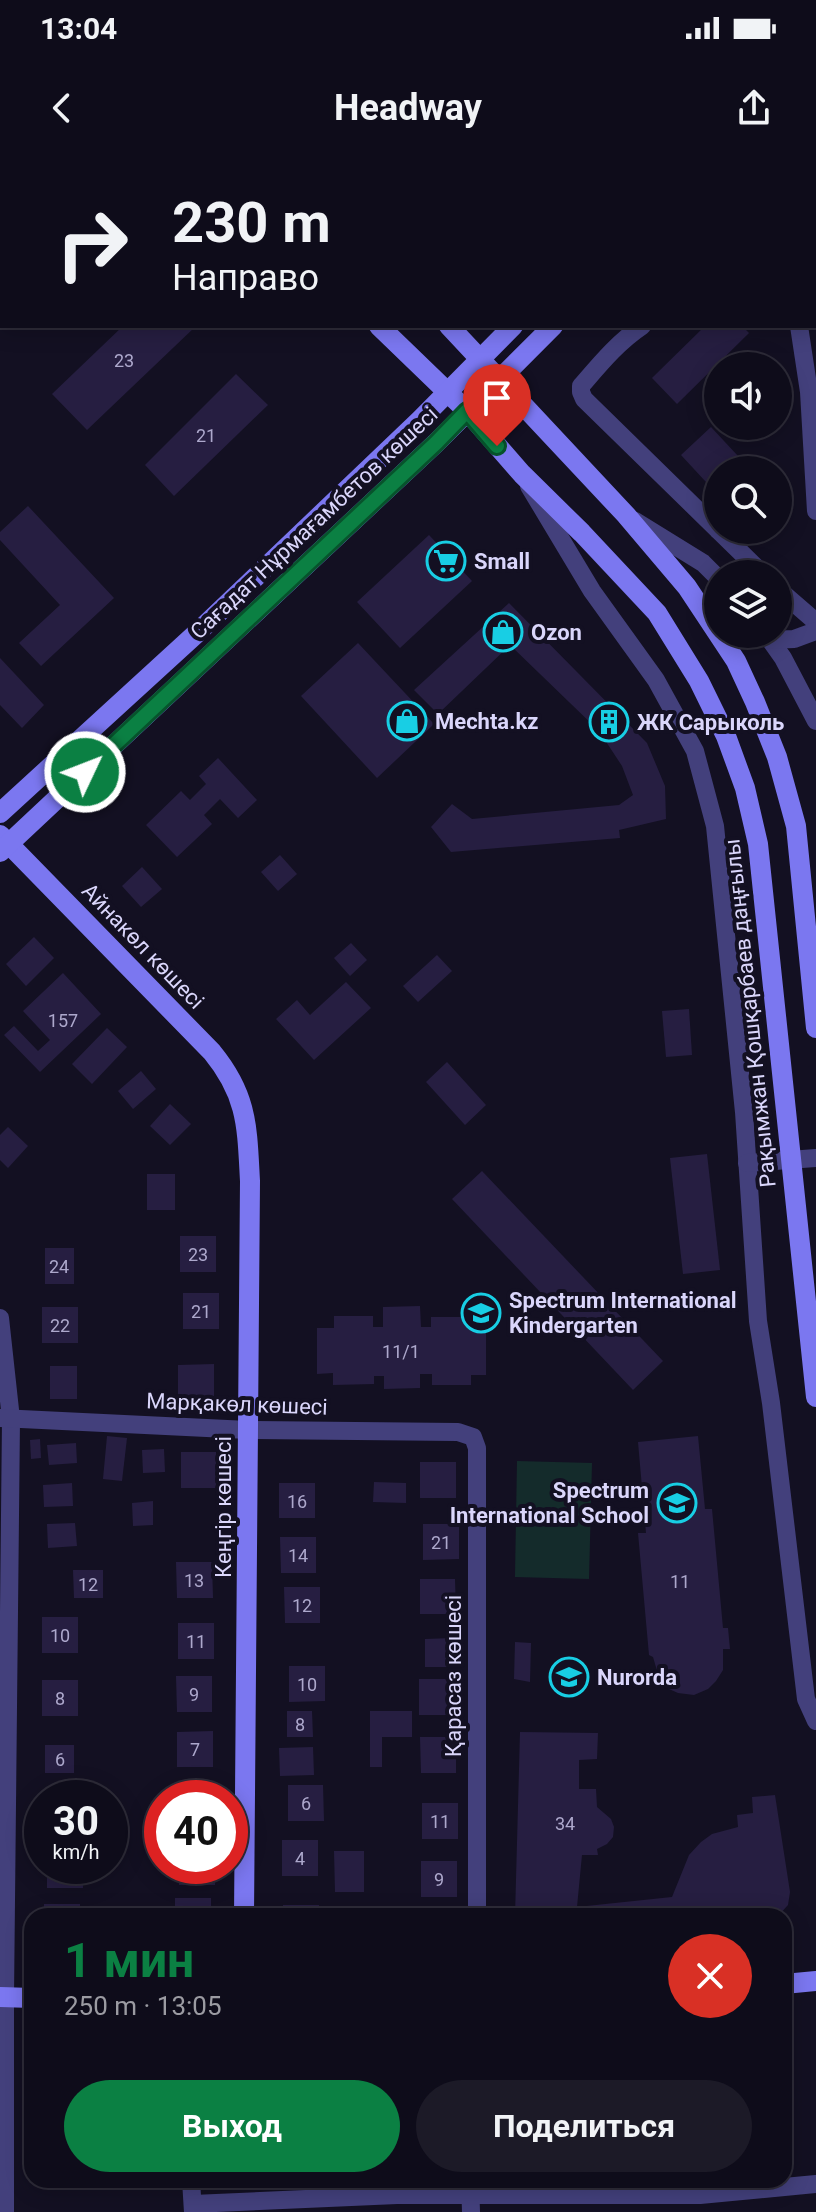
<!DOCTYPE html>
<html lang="ru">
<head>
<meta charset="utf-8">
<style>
  :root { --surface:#0e0c1a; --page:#1c1a27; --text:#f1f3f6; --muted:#9b9ba2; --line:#2e2c39; --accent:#0b8043 }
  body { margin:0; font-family:Roboto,sans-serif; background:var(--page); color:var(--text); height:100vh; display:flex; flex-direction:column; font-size:30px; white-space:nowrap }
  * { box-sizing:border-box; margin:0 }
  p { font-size:26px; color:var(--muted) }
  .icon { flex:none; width:44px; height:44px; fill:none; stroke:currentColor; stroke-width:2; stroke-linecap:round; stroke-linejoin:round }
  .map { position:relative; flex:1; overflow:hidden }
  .sheet { position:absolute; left:24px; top:1748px; width:768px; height:280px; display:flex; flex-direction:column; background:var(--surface); border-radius:24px; box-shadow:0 4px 20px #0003,0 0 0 2px var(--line) }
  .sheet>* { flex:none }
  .guide { position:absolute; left:0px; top:0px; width:816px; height:168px; box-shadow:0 4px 20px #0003,0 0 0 2px var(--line); background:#0e0c1a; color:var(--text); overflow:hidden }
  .buttons { position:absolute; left:704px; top:192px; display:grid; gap:16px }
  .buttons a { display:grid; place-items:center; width:88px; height:88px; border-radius:50%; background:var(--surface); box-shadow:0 4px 20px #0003,0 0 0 2px var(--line); font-size:40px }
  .speed { position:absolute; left:24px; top:1620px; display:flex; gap:16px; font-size:40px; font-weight:700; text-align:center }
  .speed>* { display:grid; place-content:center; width:104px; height:104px; border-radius:50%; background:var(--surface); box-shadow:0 4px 20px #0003,0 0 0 2px var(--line); line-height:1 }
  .speed small { font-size:20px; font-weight:400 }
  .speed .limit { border:12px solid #d22; background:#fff; color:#111 }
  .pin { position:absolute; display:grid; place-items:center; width:68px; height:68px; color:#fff; margin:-82px -34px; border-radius:50% 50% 50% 0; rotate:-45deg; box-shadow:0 0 8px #0007 }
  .pin .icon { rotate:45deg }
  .me { position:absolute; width:88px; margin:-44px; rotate:47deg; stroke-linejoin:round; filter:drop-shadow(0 0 6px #0008) }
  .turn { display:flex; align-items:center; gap:28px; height:168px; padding:0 40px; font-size:36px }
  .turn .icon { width:104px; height:104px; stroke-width:2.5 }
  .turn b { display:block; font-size:56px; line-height:68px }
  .round { display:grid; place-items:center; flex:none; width:84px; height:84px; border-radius:42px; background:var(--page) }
  .headline { display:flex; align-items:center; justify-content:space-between; height:136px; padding:0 40px }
  h1 { font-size:48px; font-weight:700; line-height:60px; color:var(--accent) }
  .primary-button { display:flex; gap:16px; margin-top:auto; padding:16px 40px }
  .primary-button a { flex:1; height:92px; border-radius:48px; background:var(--accent); color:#fff; font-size:32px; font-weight:700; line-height:92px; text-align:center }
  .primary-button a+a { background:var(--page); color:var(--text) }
  .status { display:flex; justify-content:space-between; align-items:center; height:56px; padding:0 40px; background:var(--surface); direction:ltr }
  .status svg { height:22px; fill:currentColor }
  header { display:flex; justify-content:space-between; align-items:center; height:104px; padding:0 40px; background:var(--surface); font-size:36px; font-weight:700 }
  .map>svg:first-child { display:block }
  .green { fill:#142b2b }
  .building { fill:#261e41 }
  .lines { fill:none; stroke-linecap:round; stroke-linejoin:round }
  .street { stroke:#43407c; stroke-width:18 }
  .secondary { stroke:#7b77f0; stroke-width:20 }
  .route-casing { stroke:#07532c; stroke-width:20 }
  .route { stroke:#0b8043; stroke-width:14 }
  .labels { text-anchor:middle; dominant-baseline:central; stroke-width:8; stroke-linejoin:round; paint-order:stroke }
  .number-label { font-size:18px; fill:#ada8cc }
  .street-label { font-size:22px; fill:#dad6fb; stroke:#131022 }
  .poi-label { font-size:22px; font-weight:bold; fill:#dad6fb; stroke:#131022; text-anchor:start }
</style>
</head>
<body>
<div class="status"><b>13:04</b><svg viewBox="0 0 49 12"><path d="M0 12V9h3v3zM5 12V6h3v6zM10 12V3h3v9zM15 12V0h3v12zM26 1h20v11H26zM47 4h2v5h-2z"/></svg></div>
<header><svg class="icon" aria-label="back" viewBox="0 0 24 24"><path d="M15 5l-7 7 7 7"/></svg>Headway<svg class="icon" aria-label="share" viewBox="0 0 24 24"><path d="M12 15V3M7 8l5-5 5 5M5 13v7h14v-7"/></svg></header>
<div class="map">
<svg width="816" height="2052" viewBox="0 0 816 2052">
  <rect width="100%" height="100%" fill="#131022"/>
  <!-- green -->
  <polygon class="green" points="517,1301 592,1303 589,1419 515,1417"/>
  <!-- building -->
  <g class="building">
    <polygon points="123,166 196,166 87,270 52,234"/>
    <polygon points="705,166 742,166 749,173 677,244 652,218"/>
    <polygon points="236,214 268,245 174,336 145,305"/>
    <polygon points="711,267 751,310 718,310 718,335 681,295"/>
    <polygon points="28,346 114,438 41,506 19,483 60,445 0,380 0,372"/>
    <polygon points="429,375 472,421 400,488 357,442"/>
    <polygon points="509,443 647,583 665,626 666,659 619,670 620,678 451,692 431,667 452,644 472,659 619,645 633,635 622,606 599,571 510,485 438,554 414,530"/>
    <polygon points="358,483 434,564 377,618 301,536"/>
    <polygon points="0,498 44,545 22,568 0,545"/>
    <polygon points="218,598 257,640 238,658 220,639 204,655 212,664 177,697 146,665 181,631 190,640 206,624 199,616"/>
    <polygon points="280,695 297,714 278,731 261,712"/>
    <polygon points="142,707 162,729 141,747 122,726"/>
    <polygon points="34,777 54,798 26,826 6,804"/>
    <polygon points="351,783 367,800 350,816 334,798"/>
    <polygon points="437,795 452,811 418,842 403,826"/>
    <polygon points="63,813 101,854 40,912 4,875 14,866 38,891 50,880 23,851"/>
    <polygon points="346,822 371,848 314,900 276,859 297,840 310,855"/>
    <polygon points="689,849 692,895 666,897 662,851"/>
    <polygon points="107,868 127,887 92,924 72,904"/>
    <polygon points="447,902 486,945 465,965 426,922"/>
    <polygon points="141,911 156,929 133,949 118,931"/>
    <polygon points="170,944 191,964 170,985 150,966"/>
    <polygon points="8,967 28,986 8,1008 0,1000 0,975"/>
    <polygon points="707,994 720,1110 683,1114 670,998"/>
    <polygon points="482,1011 663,1201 633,1230 452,1039"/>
    <rect x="147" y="1014" width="28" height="36"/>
    <rect x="180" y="1076" width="36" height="36"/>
    <rect x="45" y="1088" width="29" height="36"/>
    <rect x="183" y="1133" width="36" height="36"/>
    <polygon points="420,1146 421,1167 431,1167 431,1157 471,1157 471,1167 486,1167 486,1215 471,1215 471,1225 432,1225 432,1214 420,1214 420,1228 384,1229 384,1216 374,1216 374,1224 333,1225 333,1213 317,1214 317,1168 334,1168 334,1156 373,1156 373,1167 383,1167 383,1147"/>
    <rect x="42" y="1147" width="36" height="36"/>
    <polygon points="214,1204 214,1240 178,1240 178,1205"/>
    <rect x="50" y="1206" width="27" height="33"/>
    <polygon points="107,1276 127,1278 122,1321 103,1319"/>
    <polygon points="698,1276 705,1349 712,1349 723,1468 728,1468 730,1489 723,1489 723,1510 716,1521 708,1529 694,1535 678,1533 669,1529 660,1521 653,1497 649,1495 638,1373 646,1373 638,1282"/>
    <polygon points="40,1279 41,1298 31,1299 30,1280"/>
    <polygon points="76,1283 77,1303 49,1305 47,1285"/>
    <polygon points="164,1289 165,1312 143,1313 142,1290"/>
    <polygon points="181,1292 216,1292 217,1328 181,1328"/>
    <rect x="420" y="1302" width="36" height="36"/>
    <polygon points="374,1322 406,1323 406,1343 373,1342"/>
    <polygon points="72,1323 73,1346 44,1347 43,1325"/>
    <rect x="279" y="1323" width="36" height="35"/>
    <polygon points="153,1341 153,1365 133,1366 132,1343"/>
    <polygon points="75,1363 77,1386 48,1388 47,1364"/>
    <polygon points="423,1364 459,1364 459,1399 423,1400"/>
    <polygon points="280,1377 316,1377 316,1413 281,1413"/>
    <polygon points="176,1402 212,1402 213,1438 177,1438"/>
    <polygon points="73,1410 103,1410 103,1438 74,1438"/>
    <polygon points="420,1419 455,1419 456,1454 420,1454"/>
    <polygon points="284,1427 320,1427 320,1463 285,1463"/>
    <rect x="42" y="1457" width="36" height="36"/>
    <rect x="178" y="1463" width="36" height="36"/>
    <polygon points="453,1478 454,1507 425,1507 425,1479"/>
    <polygon points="515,1482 531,1483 530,1522 514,1519"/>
    <polygon points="289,1506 325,1506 325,1541 289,1542"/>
    <polygon points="176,1516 212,1516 212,1552 177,1552"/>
    <rect x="419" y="1519" width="36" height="36"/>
    <rect x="42" y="1520" width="36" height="36"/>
    <polygon points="287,1551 312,1551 313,1577 287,1577"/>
    <polygon points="370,1551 412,1551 412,1577 382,1577 382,1607 370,1607"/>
    <polygon points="213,1571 213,1607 177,1607 177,1572"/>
    <polygon points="520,1572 598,1573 597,1599 579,1600 579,1629 596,1629 597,1647 611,1659 614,1667 613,1677 607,1684 597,1689 598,1695 582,1695 577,1747 672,1737 689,1695 701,1682 712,1674 738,1667 737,1655 753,1653 752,1637 775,1635 790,1732 788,1745 778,1756 515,1756"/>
    <polygon points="420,1577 456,1577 456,1613 421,1613"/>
    <rect x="45" y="1585" width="29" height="28"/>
    <polygon points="313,1587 314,1615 280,1616 279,1588"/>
    <polygon points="288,1625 323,1625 324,1661 288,1661"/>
    <rect x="181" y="1632" width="36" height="6"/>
    <rect x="422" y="1643" width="36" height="36"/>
    <rect x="282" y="1680" width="36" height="36"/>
    <polygon points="334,1691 364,1691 364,1732 335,1732"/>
    <rect x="421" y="1701" width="36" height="36"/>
    <polygon points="47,1706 82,1706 83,1728 47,1728"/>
    <rect x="179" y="1706" width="36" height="19"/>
    <rect x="175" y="1738" width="36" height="18"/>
    <rect x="44" y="1744" width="36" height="12"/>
    <rect x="283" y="1745" width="36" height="11"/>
    <rect x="421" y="1750" width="36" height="6"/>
  </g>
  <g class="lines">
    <!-- street -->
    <g class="street">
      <polyline points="814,110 816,110"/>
      <path d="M642 166C618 182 600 204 581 226V232L584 239 718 370"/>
      <polyline points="799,166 809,232 816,351"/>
      <polyline points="529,326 592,431 656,520 695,591 715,666 744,952 758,1161 771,1243 806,1539 816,1561"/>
      <polyline points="635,361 703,403 718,418"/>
      <polyline points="718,370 763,414"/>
      <polyline points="778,429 816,462"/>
      <polyline points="766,474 783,498 816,561"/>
      <polyline points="770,480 794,479 816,471"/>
      <polyline points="747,1003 816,998"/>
      <polyline points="0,1158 11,1259 5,1837 5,2052"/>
      <polyline points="0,1258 248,1270 458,1272 473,1277 477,1288 477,1756"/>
      <polyline points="191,2020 193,2052"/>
      <polyline points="470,2020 471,2052"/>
      <polyline points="193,2044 397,2035 700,2035 816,2024"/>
    </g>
    <!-- secondary -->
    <g class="secondary">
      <polyline points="214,0 216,2"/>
      <polyline points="282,0 284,2"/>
      <polyline points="814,37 816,37"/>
      <polyline points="814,65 816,65"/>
      <polyline points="379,166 467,251 522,314 582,373 657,453 699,521 726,576 745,628 758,684 816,1237"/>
      <polyline points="449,166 626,355 687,427 736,501 755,542 777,597 796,666 816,868"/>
      <polyline points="0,653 199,471 419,261 513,166"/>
      <path d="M0 675 212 892C248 936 247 967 250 1021L244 1756"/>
      <polyline points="0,692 436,283 553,166"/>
      <polyline points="784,1824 816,1821"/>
      <polyline points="0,1837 32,1838"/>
    </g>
  </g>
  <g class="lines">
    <defs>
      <polyline id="route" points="85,612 436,283 467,251 497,286"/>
    </defs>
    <!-- route casing -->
    <use href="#route" class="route-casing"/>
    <!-- route -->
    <use href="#route" class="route"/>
  </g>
  <!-- icons -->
  <defs>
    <symbol id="supermarket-ring" viewBox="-11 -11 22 22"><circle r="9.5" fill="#131022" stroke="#18cee4" stroke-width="1.5"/><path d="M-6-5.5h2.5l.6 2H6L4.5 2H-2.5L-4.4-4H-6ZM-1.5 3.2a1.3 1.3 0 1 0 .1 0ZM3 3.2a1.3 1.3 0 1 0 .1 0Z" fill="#18cee4"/></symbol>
    <symbol id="shop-ring" viewBox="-11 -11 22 22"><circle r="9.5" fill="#131022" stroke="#18cee4" stroke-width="1.5"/><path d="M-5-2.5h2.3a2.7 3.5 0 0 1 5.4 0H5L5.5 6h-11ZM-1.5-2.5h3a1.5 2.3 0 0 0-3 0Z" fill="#18cee4"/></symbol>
    <symbol id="building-ring" viewBox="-11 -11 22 22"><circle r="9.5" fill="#131022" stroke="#18cee4" stroke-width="1.5"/><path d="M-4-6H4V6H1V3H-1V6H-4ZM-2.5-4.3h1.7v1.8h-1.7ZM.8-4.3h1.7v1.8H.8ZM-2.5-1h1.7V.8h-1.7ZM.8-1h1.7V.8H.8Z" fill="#18cee4"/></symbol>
    <symbol id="school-ring" viewBox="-11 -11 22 22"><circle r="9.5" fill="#131022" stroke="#18cee4" stroke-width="1.5"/><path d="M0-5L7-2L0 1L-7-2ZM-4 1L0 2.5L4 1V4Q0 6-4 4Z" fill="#18cee4"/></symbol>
  </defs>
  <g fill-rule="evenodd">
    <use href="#supermarket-ring" x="424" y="379" width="44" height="44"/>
    <use href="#shop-ring" x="481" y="450" width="44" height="44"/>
    <use href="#shop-ring" x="385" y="539" width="44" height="44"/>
    <use href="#building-ring" x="587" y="540" width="44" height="44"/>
    <use href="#school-ring" x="459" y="1131" width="44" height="44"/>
    <use href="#school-ring" x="655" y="1321" width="44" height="44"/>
    <use href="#school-ring" x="547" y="1495" width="44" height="44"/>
  </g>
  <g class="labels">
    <!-- number labels -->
    <g class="number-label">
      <text x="124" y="200">23</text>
      <text x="206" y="275">21</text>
      <text x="63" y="860">157</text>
      <text x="198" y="1094">23</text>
      <text x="59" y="1106">24</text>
      <text x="201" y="1151">21</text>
      <text x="60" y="1165">22</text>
      <text x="401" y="1191">11/1</text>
      <text x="297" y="1341">16</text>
      <text x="441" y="1382">21</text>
      <text x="298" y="1395">14</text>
      <text x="194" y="1420">13</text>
      <text x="680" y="1421">11</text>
      <text x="88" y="1424">12</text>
      <text x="302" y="1445">12</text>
      <text x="60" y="1475">10</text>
      <text x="196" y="1481">11</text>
      <text x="307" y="1524">10</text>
      <text x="194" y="1534">9</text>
      <text x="60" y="1538">8</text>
      <text x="300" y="1564">8</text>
      <text x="195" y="1589">7</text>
      <text x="60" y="1599">6</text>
      <text x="306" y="1643">6</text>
      <text x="440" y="1661">11</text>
      <text x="565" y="1663">34</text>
      <text x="300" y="1698">4</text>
      <text x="439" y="1719">9</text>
    </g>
    <!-- street labels -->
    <g class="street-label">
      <text transform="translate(314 363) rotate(-43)">Сағадат Нұрмағамбетов көшесі</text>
      <text transform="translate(143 786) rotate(46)">Айнакөл көшесі</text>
      <text transform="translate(750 853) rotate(-96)">Рақымжан Қошқарбаев даңғылы</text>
      <text transform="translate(237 1244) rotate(2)">Марқакөл көшесі</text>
      <text transform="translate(223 1347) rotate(-90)">Кеңгір көшесі</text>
      <text transform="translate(453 1516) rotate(-90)">Қарасаз көшесі</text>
    </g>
    <!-- poi labels -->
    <g class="poi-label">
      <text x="474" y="401">Small</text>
      <text x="531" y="472">Ozon</text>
      <text x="435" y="561">Mechta.kz</text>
      <text x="637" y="562">ЖК Сарыколь</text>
      <text x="509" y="1140">Spectrum International<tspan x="509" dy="25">Kindergarten</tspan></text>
      <text x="649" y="1330" text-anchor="end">Spectrum<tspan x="649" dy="25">International School</tspan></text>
      <text x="597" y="1517">Nurorda</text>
    </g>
  </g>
</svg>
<div class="buttons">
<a><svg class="icon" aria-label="sound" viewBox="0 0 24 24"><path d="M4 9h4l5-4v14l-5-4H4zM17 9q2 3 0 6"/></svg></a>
<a><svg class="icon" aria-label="search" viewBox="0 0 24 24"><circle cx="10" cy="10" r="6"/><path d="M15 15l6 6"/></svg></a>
<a><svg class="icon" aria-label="layers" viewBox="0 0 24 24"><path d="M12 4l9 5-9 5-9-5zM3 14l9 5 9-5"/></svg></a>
</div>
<div class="speed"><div>30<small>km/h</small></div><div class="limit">40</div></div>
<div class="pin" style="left:497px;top:286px;background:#d93025"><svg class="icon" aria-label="arrive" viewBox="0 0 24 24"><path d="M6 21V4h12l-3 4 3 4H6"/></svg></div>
<svg class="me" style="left:85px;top:612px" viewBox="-20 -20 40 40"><circle r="17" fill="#0b8043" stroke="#fff" stroke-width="3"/><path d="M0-11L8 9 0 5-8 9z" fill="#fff"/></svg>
<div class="guide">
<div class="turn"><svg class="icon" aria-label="right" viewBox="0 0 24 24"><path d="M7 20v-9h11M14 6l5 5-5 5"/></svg><div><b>230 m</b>Направо</div></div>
</div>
<section class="sheet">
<div class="headline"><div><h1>1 мин</h1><p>250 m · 13:05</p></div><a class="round" style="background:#d93025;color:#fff"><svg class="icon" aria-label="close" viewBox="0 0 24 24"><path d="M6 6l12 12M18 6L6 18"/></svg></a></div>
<div class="primary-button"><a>Выход</a><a>Поделиться</a></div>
</section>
</div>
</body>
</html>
